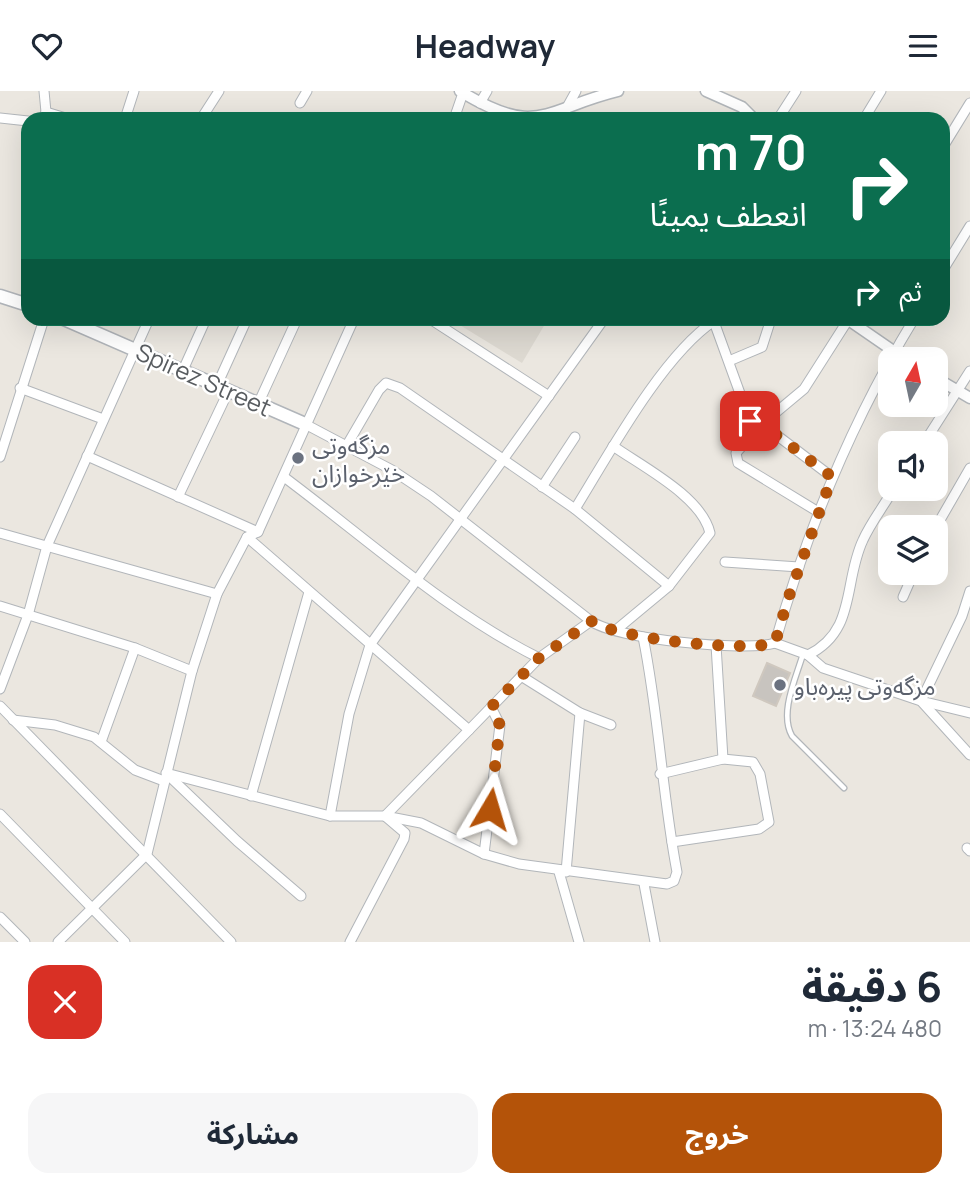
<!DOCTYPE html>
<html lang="ar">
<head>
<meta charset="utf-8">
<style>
  :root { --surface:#fff; --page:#f6f6f7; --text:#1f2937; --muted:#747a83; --accent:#b45309 }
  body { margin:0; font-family:Manrope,"Noto Sans Arabic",sans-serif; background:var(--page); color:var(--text); direction:rtl; height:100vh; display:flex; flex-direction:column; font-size:26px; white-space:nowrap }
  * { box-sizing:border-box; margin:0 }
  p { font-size:23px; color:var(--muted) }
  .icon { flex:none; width:38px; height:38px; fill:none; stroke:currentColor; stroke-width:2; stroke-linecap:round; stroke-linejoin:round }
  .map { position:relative; height:851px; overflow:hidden; direction:ltr }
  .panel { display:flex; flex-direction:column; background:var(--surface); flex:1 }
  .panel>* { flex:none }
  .top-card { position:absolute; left:21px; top:21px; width:929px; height:214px; border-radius:21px; box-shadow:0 7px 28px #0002; direction:rtl; background:#0b6e4f; color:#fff; overflow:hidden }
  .needle { width:46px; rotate:9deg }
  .controls { position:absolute; left:878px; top:256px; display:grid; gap:14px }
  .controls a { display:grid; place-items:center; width:70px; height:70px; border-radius:14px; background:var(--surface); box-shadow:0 7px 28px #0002; font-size:35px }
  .pin { position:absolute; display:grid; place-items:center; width:60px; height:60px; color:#fff; margin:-30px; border-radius:14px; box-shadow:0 4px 10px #0006 }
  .me { position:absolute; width:77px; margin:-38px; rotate:7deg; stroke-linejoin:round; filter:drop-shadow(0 0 5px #0008) }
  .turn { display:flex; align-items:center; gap:24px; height:147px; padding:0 28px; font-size:32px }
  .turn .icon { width:91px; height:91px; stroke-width:2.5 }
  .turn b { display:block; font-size:49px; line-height:60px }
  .then { display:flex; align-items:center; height:66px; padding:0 28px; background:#0003; gap:14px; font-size:26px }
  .round { display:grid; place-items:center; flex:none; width:74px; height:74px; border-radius:21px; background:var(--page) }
  .summary { display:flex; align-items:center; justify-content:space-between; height:119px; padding:0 28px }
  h1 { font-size:42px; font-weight:700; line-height:52px }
  .primary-button { display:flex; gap:14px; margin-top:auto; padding:14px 28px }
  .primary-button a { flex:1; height:80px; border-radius:21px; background:var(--accent); color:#fff; font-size:28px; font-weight:700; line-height:80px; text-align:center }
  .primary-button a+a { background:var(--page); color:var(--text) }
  header { display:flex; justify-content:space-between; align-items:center; height:91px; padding:0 28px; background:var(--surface); font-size:32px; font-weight:700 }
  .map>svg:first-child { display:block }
  .education { fill:#ddd9d1 }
  .building { fill:#c8c4bf; stroke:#cfc8bf; stroke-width:2 }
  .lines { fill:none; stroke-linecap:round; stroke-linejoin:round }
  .service-casing { stroke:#b2b6ba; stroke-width:7 }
  .minor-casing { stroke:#b2b6ba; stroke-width:11 }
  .tertiary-casing { stroke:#b2b6ba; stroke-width:13 }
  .secondary-casing { stroke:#b1b5ba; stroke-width:15 }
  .service { stroke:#fff; stroke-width:4.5 }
  .minor { stroke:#fff; stroke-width:9 }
  .tertiary { stroke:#fff; stroke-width:10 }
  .secondary { stroke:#fff; stroke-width:12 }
  .route { stroke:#b45309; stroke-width:12; stroke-dasharray:0 21.6 }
  .worship-dot { fill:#6b7280; stroke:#fff; stroke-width:2.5 }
  .labels { text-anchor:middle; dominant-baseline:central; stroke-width:5; stroke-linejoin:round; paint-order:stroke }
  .street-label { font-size:24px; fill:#585c60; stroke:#fff }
  .worship-label { font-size:24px; fill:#5b616d; stroke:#fff; text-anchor:start }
</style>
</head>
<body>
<header><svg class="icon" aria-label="menu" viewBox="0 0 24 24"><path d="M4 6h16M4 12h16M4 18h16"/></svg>Headway<svg class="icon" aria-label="heart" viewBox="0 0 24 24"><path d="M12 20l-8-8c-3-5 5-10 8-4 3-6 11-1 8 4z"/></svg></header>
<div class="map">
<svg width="970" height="851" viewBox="0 0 970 851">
  <rect width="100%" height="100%" fill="#ebe7e0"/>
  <!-- education -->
  <polygon class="education" points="450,228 548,228 522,272"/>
  <!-- building -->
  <polygon class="building" points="767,572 790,582 776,615 753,605"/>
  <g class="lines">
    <defs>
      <path id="service" d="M803 563C796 587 779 622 792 645L844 697"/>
      <g id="minor">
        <polyline points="300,12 307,0"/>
        <polyline points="480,12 487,0"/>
        <polyline points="565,20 576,0"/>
        <polyline points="46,21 69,28"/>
        <polyline points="0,27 28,30"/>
        <polyline points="43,28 46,21 44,0"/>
        <polyline points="125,28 134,0"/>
        <polyline points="201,28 219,0"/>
        <polyline points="454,28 463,2"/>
        <polyline points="778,28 796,0"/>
        <polyline points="864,28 881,0"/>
        <polyline points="943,56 970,12"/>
        <polyline points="943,179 970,135"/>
        <polyline points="24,213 28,198"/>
        <polyline points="430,228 549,305"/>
        <polyline points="713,228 750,330 762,333 832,386"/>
        <polyline points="729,270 762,256 771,228"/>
        <polyline points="183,279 206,228"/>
        <polyline points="217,294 247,228"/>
        <polyline points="20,297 103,328"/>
        <polyline points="258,313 297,228"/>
        <polyline points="305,333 392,379 431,405 591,530"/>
        <polyline points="924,352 970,280"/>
        <polyline points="347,354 379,299 386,292 400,297 575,418 669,495"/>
        <path d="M613 355C643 376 702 406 710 442L669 495 616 539"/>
        <polyline points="87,365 258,441"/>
        <polyline points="0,366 44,228"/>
        <path d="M284 386C367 448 447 521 539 567"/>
        <polyline points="542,396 575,346"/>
        <polyline points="178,406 229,299"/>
        <path d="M575 418C609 363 662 265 714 230"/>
        <polyline points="820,422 738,372 736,362 762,333 804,298 848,229"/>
        <polyline points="936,436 970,377"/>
        <polyline points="0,442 217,503"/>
        <path d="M247 446 469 639 539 567 591 530C615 548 746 561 775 552 807 439 853 328 914 228"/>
        <polyline points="725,471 799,476"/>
        <polyline points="970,500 962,525 921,610 970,622"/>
        <polyline points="903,506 914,481"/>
        <polyline points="0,515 135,557 192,580"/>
        <path d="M775 552 808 564C857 540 843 491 863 449 871 431 884 415 894 397"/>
        <polyline points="808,564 823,577 921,610 970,664"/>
        <polyline points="521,585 580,622 611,634"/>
        <polyline points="0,598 28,524 47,455 149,228"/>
        <polyline points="0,615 231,851"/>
        <polyline points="13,629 55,634 94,646 135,679 164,690"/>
        <polyline points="101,651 135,557"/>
        <path d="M166 682 330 725H385L421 732 484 763 519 773 667 793 674 790 677 781C662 703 659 624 643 546"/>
        <polyline points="167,683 237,750 301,805"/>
        <polyline points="660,683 723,668"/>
        <polyline points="251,705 309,501"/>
        <polyline points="0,723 125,851"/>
        <polyline points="330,725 349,623 370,554 604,228"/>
        <polyline points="672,751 759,738 769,731 760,683 753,671 723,668 716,554"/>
        <polyline points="967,757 970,760"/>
        <polyline points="484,763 500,634 491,616"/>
        <polyline points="559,781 579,851"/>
        <polyline points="566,781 580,622"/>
        <polyline points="644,793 655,851"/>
        <polyline points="0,826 25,851"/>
        <polyline points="58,851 147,763 192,580 217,503 247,446 258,441 354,228"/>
        <polyline points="350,851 404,748 405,742 385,725 469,639"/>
      </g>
      <g id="tertiary">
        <path d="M460 0C538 48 544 18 618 0"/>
        <polyline points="706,0 742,16 754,28"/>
        <polyline points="847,228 905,268"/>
        <polyline points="936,287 970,307"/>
      </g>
      <g id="secondary">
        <polyline points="0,205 28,214"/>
        <polyline points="64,228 305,333"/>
      </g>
    </defs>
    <!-- service casing -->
    <use href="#service" class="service-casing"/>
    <!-- minor casing -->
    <use href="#minor" class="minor-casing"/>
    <!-- tertiary casing -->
    <use href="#tertiary" class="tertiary-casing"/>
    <!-- secondary casing -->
    <use href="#secondary" class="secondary-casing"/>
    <!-- service -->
    <use href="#service" class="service"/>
    <!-- minor -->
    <use href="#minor" class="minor"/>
    <!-- tertiary -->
    <use href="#tertiary" class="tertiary"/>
    <!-- secondary -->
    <use href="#secondary" class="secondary"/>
  </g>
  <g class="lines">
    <!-- route -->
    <path class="route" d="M490 718 500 634 491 616 539 567 592 530C615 548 746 561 775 552L788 508 832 386 762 333 750 330"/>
  </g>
  <!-- markers -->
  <g class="worship-dot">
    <circle cx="298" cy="367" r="7"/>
    <circle cx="780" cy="594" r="7"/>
  </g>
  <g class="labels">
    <!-- street labels -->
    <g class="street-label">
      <text transform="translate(204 288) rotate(24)">Spirez Street</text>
    </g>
    <!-- worship labels -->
    <g class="worship-label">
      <text x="312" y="353">مزگەوتی<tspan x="312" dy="28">خێرخوازان</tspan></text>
      <text x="794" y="594">مزگەوتی پیرەباو</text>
    </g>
  </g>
</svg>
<div class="controls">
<a><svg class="needle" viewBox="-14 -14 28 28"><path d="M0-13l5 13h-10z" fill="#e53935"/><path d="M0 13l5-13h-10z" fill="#747a83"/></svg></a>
<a><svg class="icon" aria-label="sound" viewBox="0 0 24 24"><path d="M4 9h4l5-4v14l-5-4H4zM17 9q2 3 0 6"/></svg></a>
<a><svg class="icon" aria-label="layers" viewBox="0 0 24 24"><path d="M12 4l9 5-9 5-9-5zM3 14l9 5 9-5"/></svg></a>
</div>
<div class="pin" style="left:750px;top:330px;background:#d93025"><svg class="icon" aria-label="arrive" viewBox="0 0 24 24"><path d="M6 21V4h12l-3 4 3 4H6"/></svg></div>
<svg class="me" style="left:490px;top:718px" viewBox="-20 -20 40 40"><path d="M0-17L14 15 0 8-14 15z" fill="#b45309" stroke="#fff" stroke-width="4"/></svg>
<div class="top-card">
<div class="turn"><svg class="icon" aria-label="right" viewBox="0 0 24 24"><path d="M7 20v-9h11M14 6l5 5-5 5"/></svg><div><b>70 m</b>انعطف يمينًا</div></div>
<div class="then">ثم<svg class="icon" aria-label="right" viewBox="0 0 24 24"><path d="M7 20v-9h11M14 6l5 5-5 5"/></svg></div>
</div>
</div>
<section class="panel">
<div class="summary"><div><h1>6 دقيقة</h1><p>480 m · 13:24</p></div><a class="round" style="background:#d93025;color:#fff"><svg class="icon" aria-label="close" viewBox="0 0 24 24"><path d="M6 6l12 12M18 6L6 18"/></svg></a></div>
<div class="primary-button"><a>خروج</a><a>مشاركة</a></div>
</section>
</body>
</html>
